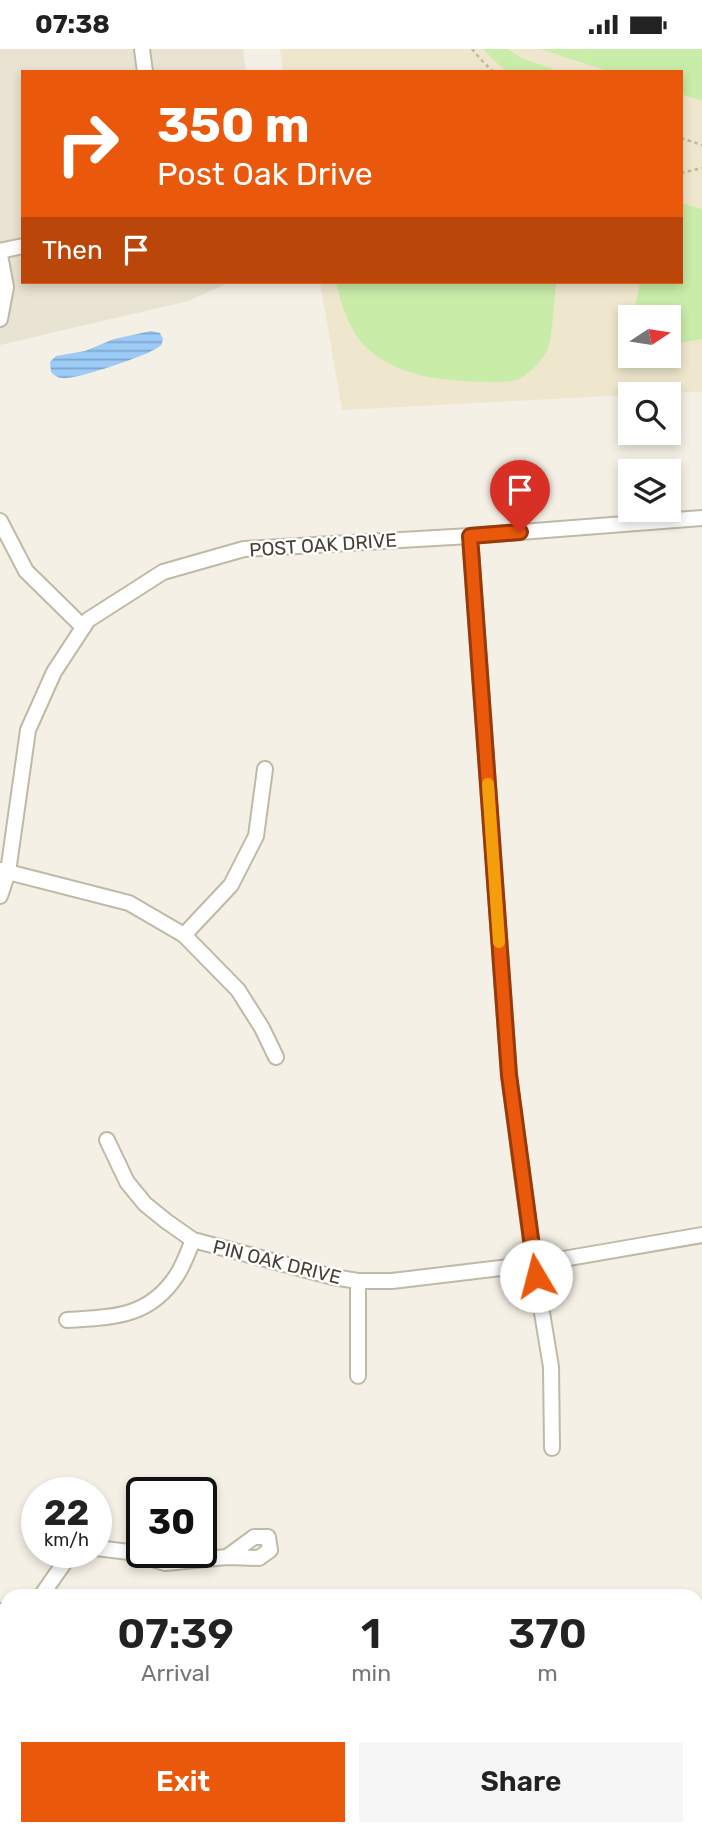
<!DOCTYPE html>
<html lang="en">
<head>
<meta charset="utf-8">
<style>
  :root { --surface:#fff; --page:#f6f6f6; --text:#222; --muted:#767676; --accent:#ea580c }
  body { margin:0; font-family:Rubik,sans-serif; background:var(--page); color:var(--text); height:100vh; display:flex; flex-direction:column; font-size:26px; white-space:nowrap }
  * { box-sizing:border-box; margin:0 }
  p { font-size:23px; color:var(--muted) }
  .icon { flex:none; width:38px; height:38px; fill:none; stroke:currentColor; stroke-width:2; stroke-linecap:round; stroke-linejoin:round }
  .map { position:relative; flex:1; overflow:hidden }
  .details { position:absolute; left:0px; top:1540px; width:704px; height:247px; display:flex; flex-direction:column; background:var(--surface); border-radius:21px 21px 0 0; box-shadow:0 4px 10px #0003 }
  .details>* { flex:none }
  .top-card { position:absolute; left:21px; top:21px; width:662px; height:214px; border-radius:0px; box-shadow:0 4px 10px #0003; background:#ea580c; color:#fff; overflow:hidden }
  .needle { width:46px; rotate:78deg }
  .tools { position:absolute; left:618px; top:256px; display:grid; gap:14px }
  .tools a { display:grid; place-items:center; width:63px; height:63px; border-radius:0px; background:var(--surface); box-shadow:0 4px 10px #0003; font-size:35px }
  .speed { position:absolute; left:21px; top:1428px; display:flex; gap:14px; font-size:35px; font-weight:700; text-align:center }
  .speed>* { display:grid; place-content:center; width:91px; height:91px; border-radius:50%; background:var(--surface); box-shadow:0 4px 10px #0003; line-height:1 }
  .speed small { font-size:18px; font-weight:400 }
  .speed .limit { border:4px solid #111; border-radius:10px; background:#fff; color:#111 }
  .pin { position:absolute; display:grid; place-items:center; width:60px; height:60px; color:#fff; margin:-72px -30px; border-radius:50% 50% 50% 0; rotate:-45deg; box-shadow:0 0 7px #0007 }
  .pin .icon { rotate:45deg }
  .me { position:absolute; width:77px; margin:-38px; rotate:352deg; stroke-linejoin:round; filter:drop-shadow(0 0 5px #0008) }
  .turn { display:flex; align-items:center; gap:24px; height:147px; padding:0 21px; font-size:32px }
  .turn .icon { width:91px; height:91px; stroke-width:2.5 }
  .turn b { display:block; font-size:49px; line-height:60px }
  .then { display:flex; align-items:center; height:66px; padding:0 21px; background:#0003; gap:14px; font-size:26px }
  .eta { display:flex; justify-content:space-evenly; align-items:center; height:119px; text-align:center }
  .eta b { font-size:42px; font-weight:600; line-height:49px }
  .action { display:flex; gap:14px; margin-top:auto; padding:14px 21px }
  .action a { flex:1; height:80px; border-radius:0px; background:var(--accent); color:#fff; font-size:28px; font-weight:600; line-height:80px; text-align:center }
  .action a+a { background:var(--page); color:var(--text) }
  .status { display:flex; justify-content:space-between; align-items:center; height:49px; padding:0 35px; background:var(--surface); direction:ltr }
  .status svg { height:19px; fill:currentColor }
  .map>svg:first-child { display:block }
  .residential { fill:#e8e3d2 }
  .education { fill:#eee7cd; fill-rule:evenodd }
  .pitch { fill:#c9eca9 }
  .water { fill:url(#water-rules) }
  .lines { fill:none; stroke-linecap:round; stroke-linejoin:round }
  .minor-casing { stroke:#c0b9a6; stroke-width:18 }
  .path { stroke:#c3b696; stroke-width:2.5; stroke-dasharray:3.5 3.5; stroke-linecap:butt }
  .minor { stroke:#fff; stroke-width:14 }
  .route-casing { stroke:#983908; stroke-width:18 }
  .route { stroke:#ea580c; stroke-width:12 }
  .slow { stroke:#f59e0b; stroke-width:12 }
  .labels { text-anchor:middle; dominant-baseline:central; stroke-width:5; stroke-linejoin:round; paint-order:stroke }
  .street-label { font-size:19px; fill:#474134; stroke:#fff }
</style>
</head>
<body>
<div class="status"><b>07:38</b><svg viewBox="0 0 49 12"><path d="M0 12V9h3v3zM5 12V6h3v6zM10 12V3h3v9zM15 12V0h3v12zM26 1h20v11H26zM47 4h2v5h-2z"/></svg></div>
<div class="map">
<svg width="702" height="1786" viewBox="0 0 702 1786">
  <defs>
    <pattern id="water-rules" width="6" height="5" patternUnits="userSpaceOnUse" patternTransform="scale(1.75)"><rect width="6" height="5" fill="#9bcbf6"/><path d="M0 2.5h6" fill="none" stroke="#80a6c8"/></pattern>
  </defs>
  <rect width="100%" height="100%" fill="#f4f0e5"/>
  <!-- residential -->
  <polygon class="residential" points="0,0 243,0 246,23 23,23 23,233 231,233 188,252 0,296"/>
  <!-- education -->
  <path class="education" d="M280 0H702V343L630 345V346L342 361 320 233H681V23H283ZM630 268H668V306H630Z"/>
  <!-- pitch -->
  <g class="pitch">
    <polygon points="483,0 508,0 521,9 561,23 508,23 498,15"/>
    <polygon points="540,0 702,0 702,52 681,45 681,23 611,23"/>
    <polygon points="681,154 702,160 702,290 669,296 668,268 633,268 640,233 681,233"/>
    <path d="M336 233H556C555 247 552 292 547 302 541 313 528 326 516 331 506 334 494 333 484 333 444 332 399 328 368 300 350 284 341 255 336 233Z"/>
  </g>
  <!-- water -->
  <path class="water" d="M151 282 160 284 163 290C161 297 163 295 157 299 146 307 80 329 66 329 60 330 55 327 51 323L50 313 56 307 85 302 114 290Z"/>
  <g class="lines">
    <defs>
      <g id="minor">
        <polyline points="142,0 145,23"/>
        <polyline points="0,202 23,197"/>
        <polyline points="0,206 6,238 0,270"/>
        <polyline points="0,472 26,522 83,578"/>
        <polyline points="470,487 509,1026 534,1215 551,1318 552,1399"/>
        <polyline points="0,821 129,854 184,886 238,941 262,979 276,1008"/>
        <polyline points="0,847 8,823 28,681 54,623 88,571 163,523 244,500 470,487 702,469"/>
        <polyline points="184,886 231,836 256,787 265,720"/>
        <polyline points="107,1091 127,1133 145,1155 166,1172 193,1191 333,1228 358,1232 392,1232 534,1215 702,1186"/>
        <path d="M67 1271C113 1268 149 1269 177 1226 184 1215 188 1203 193 1191"/>
        <polyline points="358,1327 358,1232"/>
        <polyline points="96,1499 129,1503 165,1514 227,1508 259,1509 270,1501 268,1488 254,1488 227,1508"/>
        <polyline points="41,1547 69,1507 78,1503"/>
        <polyline points="0,1562 7,1562"/>
        <polyline points="0,1677 7,1690"/>
        <polyline points="56,1780 60,1786"/>
        <polyline points="11,1786 23,1780"/>
      </g>
    </defs>
    <!-- minor casing -->
    <use href="#minor" class="minor-casing"/>
    <!-- path -->
    <g class="path">
      <polyline points="472,0 484,14 494,23"/>
      <polyline points="681,89 702,96"/>
      <polyline points="681,124 702,119"/>
    </g>
    <!-- minor -->
    <use href="#minor" class="minor"/>
  </g>
  <g class="lines">
    <defs>
      <polyline id="route" points="520,483 470,487 509,1026 536,1227"/>
    </defs>
    <!-- route casing -->
    <use href="#route" class="route-casing"/>
    <!-- route -->
    <use href="#route" class="route"/>
    <!-- slow -->
    <polyline class="slow" points="488,735 499,893"/>
  </g>
  <g class="labels">
    <!-- street labels -->
    <g class="street-label">
      <text transform="translate(323 496) rotate(-4)">POST OAK DRIVE</text>
      <text transform="translate(277 1213) rotate(14)">PIN OAK DRIVE</text>
    </g>
  </g>
</svg>
<div class="tools">
<a><svg class="needle" viewBox="-14 -14 28 28"><path d="M0-13l5 13h-10z" fill="#e53935"/><path d="M0 13l5-13h-10z" fill="#767676"/></svg></a>
<a><svg class="icon" aria-label="search" viewBox="0 0 24 24"><circle cx="10" cy="10" r="6"/><path d="M15 15l6 6"/></svg></a>
<a><svg class="icon" aria-label="layers" viewBox="0 0 24 24"><path d="M12 4l9 5-9 5-9-5zM3 14l9 5 9-5"/></svg></a>
</div>
<div class="speed"><div>22<small>km/h</small></div><div class="limit">30</div></div>
<div class="pin" style="left:520px;top:483px;background:#d93025"><svg class="icon" aria-label="arrive" viewBox="0 0 24 24"><path d="M6 21V4h12l-3 4 3 4H6"/></svg></div>
<svg class="me" style="left:536px;top:1227px" viewBox="-20 -20 40 40"><circle r="19" fill="#fff"/><path d="M0-13L10 11 0 6-10 11z" fill="#ea580c"/></svg>
<div class="top-card">
<div class="turn"><svg class="icon" aria-label="right" viewBox="0 0 24 24"><path d="M7 20v-9h11M14 6l5 5-5 5"/></svg><div><b>350 m</b>Post Oak Drive</div></div>
<div class="then">Then<svg class="icon" aria-label="arrive" viewBox="0 0 24 24"><path d="M6 21V4h12l-3 4 3 4H6"/></svg></div>
</div>
<section class="details">
<div class="eta">
<div><b>07:39</b><p>Arrival</p></div>
<div><b>1</b><p>min</p></div>
<div><b>370</b><p>m</p></div>
</div>
<div class="action"><a>Exit</a><a>Share</a></div>
</section>
</div>
</body>
</html>
